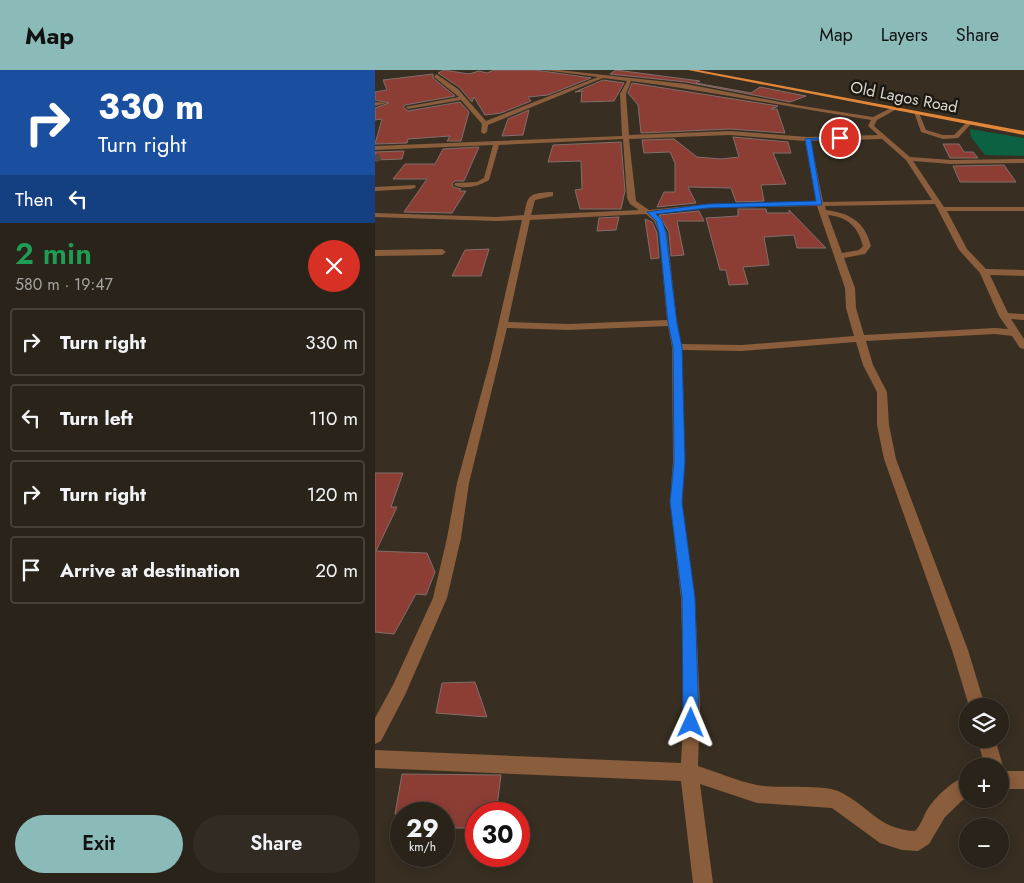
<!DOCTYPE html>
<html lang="en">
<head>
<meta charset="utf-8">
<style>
  :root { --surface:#2a231a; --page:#322b23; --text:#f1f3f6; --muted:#a5a4a2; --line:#464039; --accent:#8bbbb9 }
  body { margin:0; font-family:Jost,sans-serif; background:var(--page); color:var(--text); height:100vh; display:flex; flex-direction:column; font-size:19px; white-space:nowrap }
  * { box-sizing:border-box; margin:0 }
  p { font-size:16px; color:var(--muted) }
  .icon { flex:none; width:28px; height:28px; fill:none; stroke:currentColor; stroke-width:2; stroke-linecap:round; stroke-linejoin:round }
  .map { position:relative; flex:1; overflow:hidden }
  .drawer { display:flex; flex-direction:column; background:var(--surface); width:375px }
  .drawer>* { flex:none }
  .hud { background:#1a4fa0; color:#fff; overflow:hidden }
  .fabs { position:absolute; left:584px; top:628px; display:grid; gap:10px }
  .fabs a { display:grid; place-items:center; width:50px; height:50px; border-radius:50%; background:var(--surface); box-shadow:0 2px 12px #0003,0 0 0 1px var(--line); font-size:25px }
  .speed { position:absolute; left:15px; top:732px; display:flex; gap:10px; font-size:25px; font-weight:700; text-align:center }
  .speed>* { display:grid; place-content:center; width:65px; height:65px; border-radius:50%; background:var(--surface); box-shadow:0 2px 12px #0003,0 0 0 1px var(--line); line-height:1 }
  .speed small { font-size:12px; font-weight:400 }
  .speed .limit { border:8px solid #d22; background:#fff; color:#111 }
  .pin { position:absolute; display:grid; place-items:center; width:42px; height:42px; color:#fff; margin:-21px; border:2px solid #fff; border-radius:50%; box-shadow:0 1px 5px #0007 }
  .me { position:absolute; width:55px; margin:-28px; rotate:1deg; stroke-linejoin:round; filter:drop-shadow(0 0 4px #0008) }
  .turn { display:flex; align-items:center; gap:18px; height:105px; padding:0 15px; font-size:22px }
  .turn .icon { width:65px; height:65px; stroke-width:2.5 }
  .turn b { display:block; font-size:35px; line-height:42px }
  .then { display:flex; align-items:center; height:48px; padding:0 15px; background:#0003; gap:10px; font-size:19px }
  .round { display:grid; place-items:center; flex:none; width:52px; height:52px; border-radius:26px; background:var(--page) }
  .overview { display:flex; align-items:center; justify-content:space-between; height:85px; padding:0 15px }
  h1 { font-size:30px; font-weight:600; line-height:38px; color:#1e9e55 }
  .primary-button { display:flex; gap:10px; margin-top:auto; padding:10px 15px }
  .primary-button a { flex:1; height:58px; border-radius:30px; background:var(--accent); color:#111; font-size:20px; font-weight:600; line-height:58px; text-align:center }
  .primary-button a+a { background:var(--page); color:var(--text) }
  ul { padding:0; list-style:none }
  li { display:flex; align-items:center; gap:15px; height:68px; margin:0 10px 8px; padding:0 5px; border:2px solid var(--line); border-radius:5px }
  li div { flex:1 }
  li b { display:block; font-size:19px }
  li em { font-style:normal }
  header { display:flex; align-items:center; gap:30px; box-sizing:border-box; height:70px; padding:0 25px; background:var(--accent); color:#111 }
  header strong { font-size:24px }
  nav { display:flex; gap:28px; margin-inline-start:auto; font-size:18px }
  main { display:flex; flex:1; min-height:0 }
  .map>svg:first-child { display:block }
  .green { fill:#0c6142 }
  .building { fill:#8c3e35; stroke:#816e6b }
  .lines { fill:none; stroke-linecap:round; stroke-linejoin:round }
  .minor-tunnel { stroke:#51483c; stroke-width:7; stroke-dasharray:7 4; stroke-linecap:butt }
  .minor { fill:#8a5d3c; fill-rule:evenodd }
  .major { fill:#e2863a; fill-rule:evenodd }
  .route { fill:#1a73e8; stroke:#114b97 }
  .labels { text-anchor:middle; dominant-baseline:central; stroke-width:5; stroke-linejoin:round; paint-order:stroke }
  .far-street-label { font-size:16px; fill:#ded8d0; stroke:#1c1812 }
</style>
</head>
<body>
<header>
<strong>Map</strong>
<nav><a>Map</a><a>Layers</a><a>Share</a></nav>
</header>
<main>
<section class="drawer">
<div class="hud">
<div class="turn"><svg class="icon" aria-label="right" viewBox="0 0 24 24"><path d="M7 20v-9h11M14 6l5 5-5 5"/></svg><div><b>330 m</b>Turn right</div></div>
<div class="then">Then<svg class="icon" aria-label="left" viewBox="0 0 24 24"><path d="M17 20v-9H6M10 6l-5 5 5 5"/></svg></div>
</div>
<div class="overview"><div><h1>2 min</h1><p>580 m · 19:47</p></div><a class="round" style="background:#d93025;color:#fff"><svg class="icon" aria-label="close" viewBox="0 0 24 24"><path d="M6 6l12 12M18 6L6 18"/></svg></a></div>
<ul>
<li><svg class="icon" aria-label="right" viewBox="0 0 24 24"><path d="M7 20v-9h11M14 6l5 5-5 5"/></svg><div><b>Turn right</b></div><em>330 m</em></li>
<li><svg class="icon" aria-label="left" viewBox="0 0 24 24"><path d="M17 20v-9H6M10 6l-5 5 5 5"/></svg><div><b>Turn left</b></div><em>110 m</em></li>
<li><svg class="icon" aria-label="right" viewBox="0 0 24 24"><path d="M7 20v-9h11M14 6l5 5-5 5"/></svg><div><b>Turn right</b></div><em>120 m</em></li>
<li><svg class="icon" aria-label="arrive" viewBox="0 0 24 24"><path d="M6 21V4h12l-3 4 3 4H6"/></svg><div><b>Arrive at destination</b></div><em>20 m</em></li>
</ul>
<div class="primary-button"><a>Exit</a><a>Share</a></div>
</section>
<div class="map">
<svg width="649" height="813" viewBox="0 0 649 813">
  <rect width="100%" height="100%" fill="#382f22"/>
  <!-- green -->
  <polygon class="green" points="595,59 649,68 649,86 610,85 596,67"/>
  <!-- building -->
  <g class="building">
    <polygon points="69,0 94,4 104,1 112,3 119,0 160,0 216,8 173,25 153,27 156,31 126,43 110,45 99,27 97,32 84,17 63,3"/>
    <polygon points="241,0 325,11 321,13 376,23 385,17 431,26 415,32 311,12 235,4"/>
    <polygon points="58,4 58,8 80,26 30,35 28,37 33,41 85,32 94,42 86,71 72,71 75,66 33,69 32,73 0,74 7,49 0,50 0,38 14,33 0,30 0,22 12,20 8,10"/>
    <polygon points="228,10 249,13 239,31 206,32 207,21 200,22"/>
    <polygon points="257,13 403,36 396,39 402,39 410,63 355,59 266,63 263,35 253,23"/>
    <polygon points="154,40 148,65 127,66 133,49"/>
    <polygon points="358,67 413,72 416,83 398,83 411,114 386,115 389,131 361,132 356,118 313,117 321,133 282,137 289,122 300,122 300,93 295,82 269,83 267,70 299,69 322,87 346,89 364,87"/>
    <polygon points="246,72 250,121 246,139 205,139 200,120 207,119 206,91 173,92 178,75"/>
    <polygon points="568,74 584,74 589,82 598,82 603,88 575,88"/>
    <polygon points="104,77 89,111 80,111 77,114 78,117 86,119 84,121 91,121 77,143 29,142 52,109 18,109 30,94 60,94 68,79"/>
    <polygon points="29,81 27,89 0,90 0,82"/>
    <polygon points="629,95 641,112 585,112 578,96"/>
    <polygon points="363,139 391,139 392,143 414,143 414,140 451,178 422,178 419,165 389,167 394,195 368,197 373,214 354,215 351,200 345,200 331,148 363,146"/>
    <polygon points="324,141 329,151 302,151 309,185 296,186 294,162 284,145"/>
    <polygon points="244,147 241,160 222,161 224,148"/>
    <polygon points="270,149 277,152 282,163 284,188 276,189"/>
    <polygon points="114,179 106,206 77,206 90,180"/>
    <polygon points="0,403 28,403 16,437 22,437 1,481 52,483 60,502 51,525 41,524 19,564 0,562"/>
    <polygon points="100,612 112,647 61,643 67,613"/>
    <polygon points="27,704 126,705 121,744 101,744 101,758 69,758 69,744 20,744"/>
  </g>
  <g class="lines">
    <!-- minor-tunnel -->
    <polyline class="minor-tunnel" points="0,89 5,87"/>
    <!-- minor -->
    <g class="minor">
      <path d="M169 0H184L311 14 421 35 498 47 518 37 520 40 502 50 499 56 535 87 576 90 649 89V93L576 94 538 91 569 137H649V141H572L592 179 611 199 649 200V206L615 205 633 243 649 244V250L636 249 649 269V279L645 278 637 266 620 264 491 271 498 295 512 322 514 355 521 389 593 580 610 636H594L577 580 509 389 502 355V322L488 295 481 272 367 281 307 280 310 391 307 432 320 528 325 637 323 696C342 702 362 711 382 715 403 719 445 714 463 721 494 735 502 759 540 761 546 755 548 747 552 740 561 726 577 711 592 706V726L570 747 554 774 543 781 527 780 505 773 457 738 382 733 325 714 338 813H318L306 711 0 698V680L306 693 309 637 306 528 295 432 298 391 297 277 293 256 194 260 132 258 94 413 86 468 72 528 30 625 6 671 0 674V648L18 615 58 528 72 468 82 413 115 291 147 150 121 151 0 147V143L121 147 149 145C153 124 154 124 175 122H178V126L160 130 156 145 264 140 255 134 252 128 248 69 124 75 114 110C105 116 89 120 79 115L80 113 102 112 109 108 118 75 0 80V76L247 66 245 24 252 11 228 8 113 55 112 62 109 64 106 62 107 54 86 30 33 39 30 37 84 27 59 7 61 4 83 19 111 51 223 7ZM256 11C337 21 416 38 496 50L493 56 503 65 433 67 355 61 254 65 251 24ZM355 65 430 71 441 132 333 134 274 140 261 131 254 69ZM507 69 531 90 557 130 448 132 436 71ZM560 134 584 180 605 203 624 246 633 259 620 258 489 265 481 238 480 218 469 188 490 184 496 176C490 152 475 143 451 140L450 136ZM442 136 470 218 471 238 479 266 367 275 306 274 302 253 292 163 286 151 280 144 333 138ZM271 144 279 151 284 163 292 250 194 254 133 252 155 150ZM453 145C473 147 483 157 488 176L484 180 467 183Z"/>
      <polygon points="0,32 12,33 0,36"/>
      <polygon points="539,42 544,43 551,60 568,65 579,65 592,52 597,53 583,68 568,69 546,62"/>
      <polygon points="40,115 41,117 37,119 0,121 0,117"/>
      <polygon points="0,180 67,179 71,182 67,185 0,186"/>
      <polygon points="602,669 620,669 628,696 626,701 649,701 649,719 625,719 625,696 610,696"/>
    </g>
    <!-- major -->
    <polygon class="major" points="313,0 323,0 649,61 649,65"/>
  </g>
  <!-- route -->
  <polygon class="route" points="465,66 467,69 436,70 447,135 333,138 281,144 287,150 291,163 302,253 307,277 310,391 307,432 320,528 324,653 322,658 316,661 311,658 308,653 307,528 295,432 299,391 298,277 293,253 284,163 281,151 272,142 333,134 441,131 430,69"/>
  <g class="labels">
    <!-- far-street labels -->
    <g class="far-street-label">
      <text transform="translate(529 27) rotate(11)">Old Lagos Road</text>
    </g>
  </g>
</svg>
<div class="fabs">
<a><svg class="icon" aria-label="layers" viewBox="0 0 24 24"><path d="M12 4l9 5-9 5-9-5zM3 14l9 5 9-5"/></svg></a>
<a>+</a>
<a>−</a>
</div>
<div class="speed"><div>29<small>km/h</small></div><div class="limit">30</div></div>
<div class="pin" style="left:465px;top:68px;background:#d93025"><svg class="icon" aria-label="arrive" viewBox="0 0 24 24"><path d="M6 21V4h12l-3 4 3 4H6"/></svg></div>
<svg class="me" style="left:316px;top:653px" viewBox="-20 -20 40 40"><path d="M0-17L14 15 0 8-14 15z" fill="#1a73e8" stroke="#fff" stroke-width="4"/></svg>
</div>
</main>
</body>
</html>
